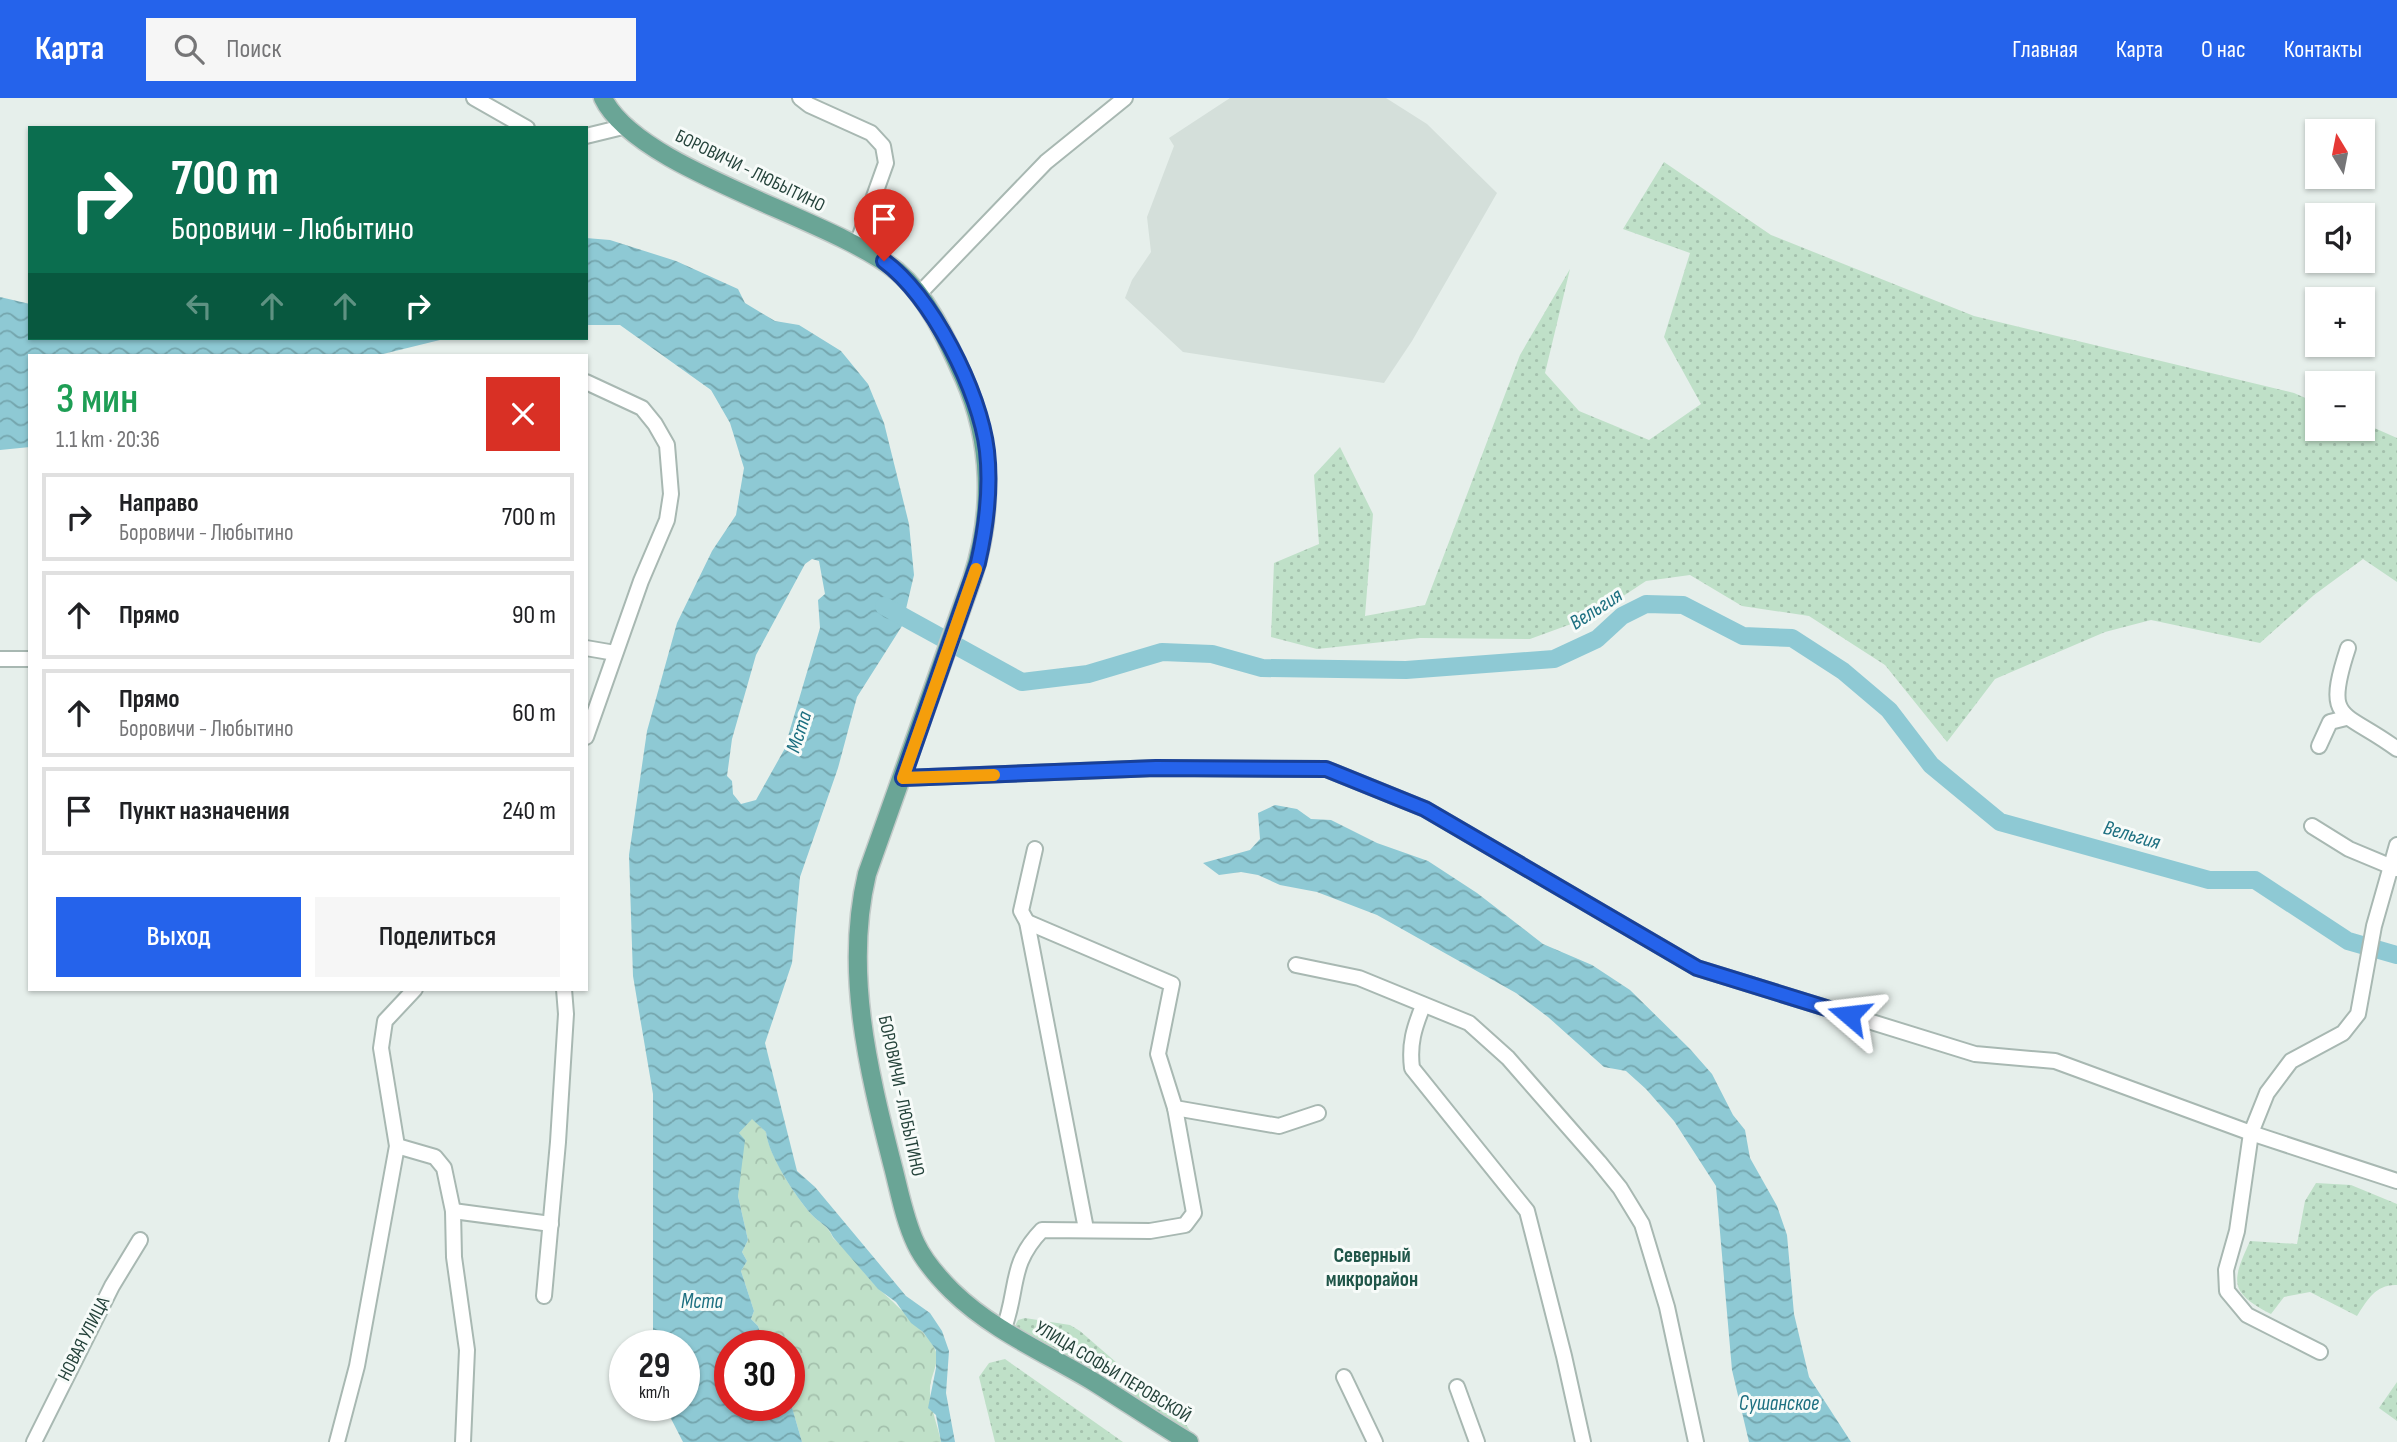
<!DOCTYPE html>
<html lang="ru">
<head>
<meta charset="utf-8">
<style>
  :root { --surface:#fff; --page:#f6f6f6; --text:#202124; --muted:#757577; --line:#e0e0e0; --accent:#2563eb }
  body { margin:0; font-family:"Sofia Sans Condensed",sans-serif; background:var(--page); color:var(--text); height:100vh; display:flex; flex-direction:column; font-size:26px; white-space:nowrap }
  * { box-sizing:border-box; margin:0 }
  p { font-size:23px; color:var(--muted) }
  .icon { flex:none; width:38px; height:38px; fill:none; stroke:currentColor; stroke-width:2; stroke-linecap:round; stroke-linejoin:round }
  .map { position:relative; flex:1; overflow:hidden }
  .details { position:absolute; left:28px; top:256px; width:560px; height:637px; display:flex; flex-direction:column; background:var(--surface); border-radius:0px; box-shadow:0 2px 5px #0004 }
  .details>* { flex:none }
  .hud { position:absolute; left:28px; top:28px; width:560px; height:214px; border-radius:0px; box-shadow:0 2px 5px #0004; background:#0b6e4f; color:#fff; overflow:hidden }
  .needle { width:46px; rotate:350deg }
  .controls { position:absolute; left:2305px; top:21px; display:grid; gap:14px }
  .controls a { display:grid; place-items:center; width:70px; height:70px; border-radius:0px; background:var(--surface); box-shadow:0 2px 5px #0004; font-size:35px }
  .speed { position:absolute; left:609px; top:1232px; display:flex; gap:14px; font-size:35px; font-weight:700; text-align:center }
  .speed>* { display:grid; place-content:center; width:91px; height:91px; border-radius:50%; background:var(--surface); box-shadow:0 2px 5px #0004; line-height:1 }
  .speed small { font-size:18px; font-weight:400 }
  .speed .limit { border:10px solid #d22; background:#fff; color:#111 }
  .pin { position:absolute; display:grid; place-items:center; width:60px; height:60px; color:#fff; margin:-72px -30px; border-radius:50% 50% 50% 0; rotate:-45deg; box-shadow:0 0 7px #0007 }
  .pin .icon { rotate:45deg }
  .me { position:absolute; width:77px; margin:-38px; rotate:287deg; stroke-linejoin:round; filter:drop-shadow(0 0 5px #0008) }
  .turn { display:flex; align-items:center; gap:24px; height:147px; padding:0 28px; font-size:32px }
  .turn .icon { width:91px; height:91px; stroke-width:2.5 }
  .turn b { display:block; font-size:49px; line-height:60px }
  .lanes { display:flex; align-items:center; height:66px; padding:0 28px; background:#0003; justify-content:center; gap:35px; direction:ltr }
  .lanes .off { opacity:.35 }
  .round { display:grid; place-items:center; flex:none; width:74px; height:74px; border-radius:0px; background:var(--page) }
  .summary { display:flex; align-items:center; justify-content:space-between; height:119px; padding:0 28px }
  h1 { font-size:42px; font-weight:600; line-height:52px; color:#1e9e55 }
  .button { display:flex; gap:14px; margin-top:auto; padding:14px 28px }
  .button a { flex:1; height:80px; border-radius:0px; background:var(--accent); color:#fff; font-size:28px; font-weight:600; line-height:80px; text-align:center }
  .button a+a { background:var(--page); color:var(--text) }
  ul { padding:0; list-style:none }
  li { display:flex; align-items:center; gap:21px; height:88px; margin:0 14px 10px; padding:0 14px; border:4px solid var(--line); border-radius:0px }
  li div { flex:1 }
  li b { display:block; font-size:26px }
  li em { font-style:normal }
  header { display:flex; align-items:center; gap:42px; box-sizing:border-box; height:98px; padding:0 35px; background:var(--accent); color:#fff }
  header strong { font-size:33px }
  nav { display:flex; gap:38px; margin-inline-start:auto; font-size:24px }
  .search { width:490px; height:63px; background:var(--page); display:flex; align-items:center; gap:18px; box-sizing:border-box; padding:0 24px; border-radius:0px; color:var(--muted); font-size:26px }
  .map>svg:first-child { display:block }
  .built { fill:#d4dfda }
  .grass { fill:url(#grass-dots) }
  .forest { fill:url(#forest-crowns) }
  .water { fill:url(#water-waves); fill-rule:evenodd }
  .lines { fill:none; stroke-linecap:round; stroke-linejoin:round }
  .river { stroke:#8ec9d4; stroke-width:18 }
  .minor-casing { stroke:#a8b8b2; stroke-width:18 }
  .major-casing { stroke:#c2cac8; stroke-width:21 }
  .minor { stroke:#fff; stroke-width:14 }
  .major { stroke:#6aa596; stroke-width:18 }
  .route-casing { stroke:#184099; stroke-width:18 }
  .route { stroke:#2563eb; stroke-width:12 }
  .slow { stroke:#f59e0b; stroke-width:12 }
  .labels { text-anchor:middle; dominant-baseline:central; stroke-width:6; stroke-linejoin:round; paint-order:stroke }
  .street-label { font-size:19px; fill:#24423a; stroke:#f7fbf9 }
  .water-label { font-size:21px; font-style:italic; fill:#1c6f80; stroke:#f7fbf9 }
  .neighbourhood-label { font-size:21px; font-weight:bold; fill:#1f5548; stroke:#f7fbf9 }
</style>
</head>
<body>
<header>
<strong>Карта</strong>
<div class="search"><svg class="icon" aria-label="search" viewBox="0 0 24 24"><circle cx="10" cy="10" r="6"/><path d="M15 15l6 6"/></svg>Поиск</div>
<nav><a>Главная</a><a>Карта</a><a>О нас</a><a>Контакты</a></nav>
</header>
<div class="map">
<svg width="2397" height="1344" viewBox="0 0 2397 1344">
  <defs>
    <pattern id="grass-dots" width="8" height="8" patternUnits="userSpaceOnUse" patternTransform="scale(1.75)"><rect width="8" height="8" fill="#bfe0c8"/><path d="M2 2h.1M6 6h.1" fill="none" stroke="#a4c1ad" stroke-width="1.8" stroke-linecap="round"/></pattern>
    <pattern id="forest-crowns" width="20" height="18" patternUnits="userSpaceOnUse" patternTransform="scale(1.75)"><rect width="20" height="18" fill="#bfe0c8"/><path d="M2 6a3 3 0 1 1 6 0M12 15a3 3 0 1 1 6 0" fill="none" stroke="#a4c1ad"/></pattern>
    <pattern id="water-waves" width="16" height="10" patternUnits="userSpaceOnUse" patternTransform="scale(1.75)"><rect width="16" height="10" fill="#8ec9d4"/><path d="M0 5q4-4 8 0t8 0" fill="none" stroke="#74a5ad"/></pattern>
  </defs>
  <rect width="100%" height="100%" fill="#e6efeb"/>
  <!-- built -->
  <polygon class="built" points="1230,0 1386,0 1427,26 1497,95 1412,243 1384,285 1183,254 1125,200 1132,182 1151,154 1147,119 1174,48 1169,40"/>
  <!-- grass -->
  <g class="grass">
    <polygon points="1664,64 1771,137 1974,218 2294,295 2317,305 2317,331 2362,331 2363,325 2397,340 2397,484 2363,461 2314,497 2260,545 2151,522 2105,534 1995,581 1947,644 1885,567 1809,518 1742,508 1690,477 1646,483 1593,518 1530,541 1420,540 1317,551 1271,539 1274,465 1319,446 1314,377 1340,349 1373,416 1365,518 1425,507 1520,257 1570,171 1545,275 1579,313 1649,342 1701,306 1664,239 1690,155 1623,131"/>
    <path d="M2316 1085 2351 1087 2397 1106V1187C2376 1186 2367 1202 2357 1218L2310 1194 2284 1199 2271 1216C2228 1194 2232 1183 2250 1143L2297 1146 2305 1103Z"/>
    <polygon points="1025,1220 1070,1227 1080,1233 1184,1323 1196,1343 1018,1232 1015,1228 1018,1222"/>
    <polygon points="1005,1261 1123,1344 995,1344 979,1279 989,1265"/>
    <polygon points="2397,1284 2397,1323 2379,1310"/>
  </g>
  <!-- forest -->
  <path class="forest" d="M752 1020 766 1034C768 1056 796 1099 811 1116 819 1125 828 1127 833 1140 851 1155 863 1176 880 1192 892 1203 933 1240 936 1254 939 1268 930 1278 930 1291 929 1307 938 1328 941 1344H802L789 1299V1248H765L758 1228 751 1221 754 1213 741 1173 747 1163 742 1154 748 1142 738 1098 739 1035Z"/>
  <!-- water -->
  <g class="water">
    <path d="M586 140 610 142 676 163 738 191 745 205 775 223 799 227 841 253 868 286 884 325 909 426 914 477 902 528 857 599 838 670 800 779 792 865 765 945 797 1073 815 1089 906 1198 930 1215 942 1233 949 1253 946 1295 955 1344H941L936 1317 928 1310 936 1270V1252L923 1234 911 1225 896 1204 878 1191 833 1139C828 1127 819 1125 811 1116 796 1099 768 1057 766 1034L752 1021 739 1035 745 1042 738 1098 748 1142 742 1154 747 1163 741 1173 754 1213 751 1221 758 1228 765 1248H730V1307H789V1299L802 1344H683L664 1307H684V1248H653V996L633 878 629 757 647 633 677 525 712 453 736 417 744 370 730 325 711 292 620 227H586ZM812 461 819 463 825 496 818 502 820 530 784 652 756 702 741 706 733 696 732 683 727 678 732 641 756 557 805 466Z"/>
    <polygon points="0,199 30,206 30,240 448,240 379,257 30,257 30,349 0,352"/>
    <polygon points="1275,707 1297,711 1311,721 1331,722 1377,745 1428,763 1477,795 1543,846 1592,867 1630,892 1690,951 1712,976 1733,1017 1745,1032 1750,1060 1777,1108 1787,1137 1794,1216 1809,1279 1851,1344 1749,1344 1732,1272 1716,1088 1674,1023 1646,991 1626,973 1604,969 1548,919 1516,895 1377,817 1317,794 1280,787 1258,777 1241,774 1219,777 1203,765 1250,752 1260,741 1258,715"/>
  </g>
  <g class="lines">
    <!-- river -->
    <polyline class="river" points="884,508 1022,584 1088,576 1162,554 1212,556 1262,570 1406,572 1554,561 1597,541 1622,518 1646,506 1683,507 1743,538 1792,540 1843,573 1889,612 1931,667 2000,724 2209,782 2255,782 2348,843 2397,857"/>
    <defs>
      <g id="minor">
        <polyline points="474,0 527,30"/>
        <polyline points="800,0 809,7 871,35 883,48 886,65 857,146"/>
        <polyline points="586,38 627,28"/>
        <polyline points="919,196 1046,64 1125,0"/>
        <polyline points="586,284 642,310 655,326 667,347 671,396 667,422 641,483 586,639"/>
        <polyline points="586,550 615,555"/>
        <path d="M2348 550C2323 626 2343 611 2397 651"/>
        <polyline points="0,561 30,561"/>
        <polyline points="2319,648 2330,624 2346,620"/>
        <polyline points="903,680 1156,670 1326,671 1425,711 1697,870 1975,956 2055,963 2251,1035 2397,1083"/>
        <polyline points="2312,728 2349,751 2397,771"/>
        <polyline points="1035,751 1021,813 1027,824 1086,1131"/>
        <polyline points="1027,824 1172,886 1158,956 1175,1010 1279,1028 1318,1015"/>
        <polyline points="1296,867 1359,880 1469,925 1508,960 1599,1064 1620,1090 1642,1126 1667,1209 1696,1344"/>
        <path d="M1423 908C1414 930 1409 946 1412 970L1527 1113 1564 1258 1583 1344"/>
        <polyline points="397,1048 435,1059 444,1070 453,1113 454,1159 467,1252 463,1344"/>
        <polyline points="453,1113 551,1126"/>
        <polyline points="544,1198 558,1044 566,916 564,891"/>
        <path d="M1003 1233C1019 1192 1008 1167 1042 1132L1150 1133 1185 1127 1194 1115 1175 1010"/>
        <polyline points="2320,1254 2247,1217 2227,1193 2226,1172 2237,1133 2251,1035 2267,995 2291,963 2343,935 2358,916 2374,828 2397,747"/>
        <polyline points="1344,1279 1375,1344"/>
        <polyline points="1457,1289 1477,1344"/>
        <polyline points="34,1344 112,1188 140,1142"/>
        <polyline points="337,1344 357,1268 397,1048 381,950 385,923 415,891"/>
      </g>
      <path id="major" d="M603 0C637 72 830 119 897 173 929 200 947 243 964 280 992 344 994 414 972 481L867 776C844 872 868 971 892 1065 899 1091 904 1121 916 1146 924 1163 939 1180 952 1193 993 1233 1046 1255 1094 1284 1126 1304 1157 1325 1189 1344"/>
    </defs>
    <!-- minor casing -->
    <use href="#minor" class="minor-casing"/>
    <!-- major casing -->
    <use href="#major" class="major-casing"/>
    <!-- minor -->
    <use href="#minor" class="minor"/>
    <!-- major -->
    <use href="#major" class="major"/>
  </g>
  <g class="lines">
    <defs>
      <path id="route" d="M884 163C932 199 980 293 987 353 991 389 986 430 978 465L903 680 1156 670 1326 671 1425 711 1697 870 1849 917"/>
    </defs>
    <!-- route casing -->
    <use href="#route" class="route-casing"/>
    <!-- route -->
    <use href="#route" class="route"/>
    <!-- slow -->
    <polyline class="slow" points="976,471 903,680 994,677"/>
  </g>
  <g class="labels">
    <!-- street labels -->
    <g class="street-label">
      <text transform="translate(750 73) rotate(26)">БОРОВИЧИ - ЛЮБЫТИНО</text>
      <text transform="translate(901 998) rotate(78)">БОРОВИЧИ - ЛЮБЫТИНО</text>
      <text transform="translate(84 1241) rotate(-63)">НОВАЯ УЛИЦА</text>
      <text transform="translate(1113 1274) rotate(31)">УЛИЦА СОФЬИ ПЕРОВСКОЙ</text>
    </g>
    <!-- water labels -->
    <g class="water-label">
      <text transform="translate(1596 511) rotate(-33)">Вельгия</text>
      <text transform="translate(799 634) rotate(-72)">Мста</text>
      <text transform="translate(2132 737) rotate(16)">Вельгия</text>
      <text x="702" y="1203">Мста</text>
      <text x="1779" y="1305">Сушанское</text>
    </g>
    <!-- neighbourhood labels -->
    <g class="neighbourhood-label">
      <text x="1372" y="1157">Северный<tspan x="1372" dy="24">микрорайон</tspan></text>
    </g>
  </g>
</svg>
<div class="controls">
<a><svg class="needle" viewBox="-14 -14 28 28"><path d="M0-13l5 13h-10z" fill="#e53935"/><path d="M0 13l5-13h-10z" fill="#757577"/></svg></a>
<a><svg class="icon" aria-label="sound" viewBox="0 0 24 24"><path d="M4 9h4l5-4v14l-5-4H4zM17 9q2 3 0 6"/></svg></a>
<a>+</a>
<a>−</a>
</div>
<div class="speed"><div>29<small>km/h</small></div><div class="limit">30</div></div>
<div class="pin" style="left:884px;top:163px;background:#d93025"><svg class="icon" aria-label="arrive" viewBox="0 0 24 24"><path d="M6 21V4h12l-3 4 3 4H6"/></svg></div>
<svg class="me" style="left:1849px;top:917px" viewBox="-20 -20 40 40"><path d="M0-17L14 15 0 8-14 15z" fill="#2563eb" stroke="#fff" stroke-width="4"/></svg>
<div class="hud">
<div class="turn"><svg class="icon" aria-label="right" viewBox="0 0 24 24"><path d="M7 20v-9h11M14 6l5 5-5 5"/></svg><div><b>700 m</b>Боровичи - Любытино</div></div>
<div class="lanes"><svg class="icon off" aria-label="left" viewBox="0 0 24 24"><path d="M17 20v-9H6M10 6l-5 5 5 5"/></svg><svg class="icon off" aria-label="ahead" viewBox="0 0 24 24"><path d="M12 20V5M6 11l6-6 6 6"/></svg><svg class="icon off" aria-label="ahead" viewBox="0 0 24 24"><path d="M12 20V5M6 11l6-6 6 6"/></svg><svg class="icon" aria-label="right" viewBox="0 0 24 24"><path d="M7 20v-9h11M14 6l5 5-5 5"/></svg></div>
</div>
<section class="details">
<div class="summary"><div><h1>3 мин</h1><p>1.1 km · 20:36</p></div><a class="round" style="background:#d93025;color:#fff"><svg class="icon" aria-label="close" viewBox="0 0 24 24"><path d="M6 6l12 12M18 6L6 18"/></svg></a></div>
<ul>
<li><svg class="icon" aria-label="right" viewBox="0 0 24 24"><path d="M7 20v-9h11M14 6l5 5-5 5"/></svg><div><b>Направо</b><p>Боровичи - Любытино</p></div><em>700 m</em></li>
<li><svg class="icon" aria-label="ahead" viewBox="0 0 24 24"><path d="M12 20V5M6 11l6-6 6 6"/></svg><div><b>Прямо</b></div><em>90 m</em></li>
<li><svg class="icon" aria-label="ahead" viewBox="0 0 24 24"><path d="M12 20V5M6 11l6-6 6 6"/></svg><div><b>Прямо</b><p>Боровичи - Любытино</p></div><em>60 m</em></li>
<li><svg class="icon" aria-label="arrive" viewBox="0 0 24 24"><path d="M6 21V4h12l-3 4 3 4H6"/></svg><div><b>Пункт назначения</b></div><em>240 m</em></li>
</ul>
<div class="button"><a>Выход</a><a>Поделиться</a></div>
</section>
</div>
</body>
</html>
